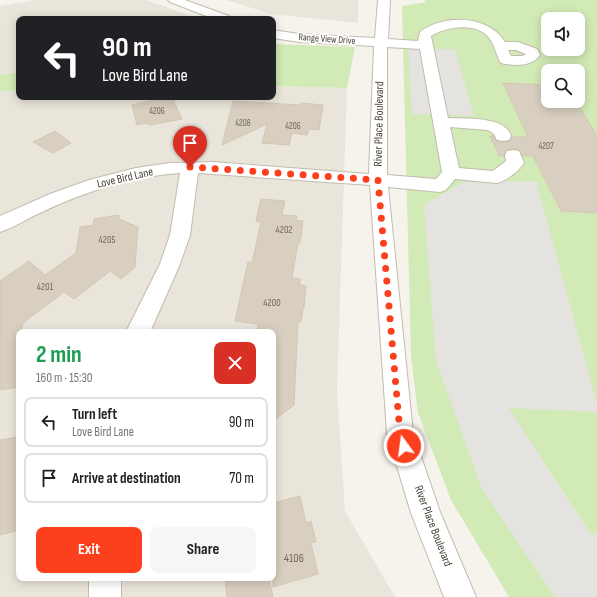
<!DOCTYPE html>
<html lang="en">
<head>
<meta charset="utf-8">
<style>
  :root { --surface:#fff; --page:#f6f6f6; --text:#202124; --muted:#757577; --line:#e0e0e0; --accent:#fc3f1d }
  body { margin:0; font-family:"Sofia Sans Condensed",sans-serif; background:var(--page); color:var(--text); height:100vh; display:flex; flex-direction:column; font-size:15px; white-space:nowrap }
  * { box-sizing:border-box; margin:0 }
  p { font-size:13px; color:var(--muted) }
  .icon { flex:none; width:22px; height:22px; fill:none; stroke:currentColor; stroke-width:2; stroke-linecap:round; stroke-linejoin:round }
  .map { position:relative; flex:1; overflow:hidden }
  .drawer { position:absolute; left:16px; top:329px; width:260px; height:252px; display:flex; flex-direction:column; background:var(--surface); border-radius:8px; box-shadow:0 2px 10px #0003 }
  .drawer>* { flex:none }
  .banner { position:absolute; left:16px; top:16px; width:260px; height:84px; border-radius:8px; box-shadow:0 2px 10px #0003; background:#202124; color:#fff; overflow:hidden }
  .controls { position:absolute; left:541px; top:12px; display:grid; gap:8px }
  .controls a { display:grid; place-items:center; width:44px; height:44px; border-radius:8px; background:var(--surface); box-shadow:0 2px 10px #0003; font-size:20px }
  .pin { position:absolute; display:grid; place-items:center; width:34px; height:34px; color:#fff; margin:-41px -17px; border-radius:50% 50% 50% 0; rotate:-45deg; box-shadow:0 0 4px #0007 }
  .pin .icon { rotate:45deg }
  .me { position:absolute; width:44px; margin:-22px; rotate:346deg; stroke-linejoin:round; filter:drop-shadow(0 0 3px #0008) }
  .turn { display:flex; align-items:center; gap:14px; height:84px; padding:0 20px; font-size:18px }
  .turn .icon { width:52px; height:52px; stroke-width:2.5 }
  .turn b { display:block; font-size:28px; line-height:34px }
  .round { display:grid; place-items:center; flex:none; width:42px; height:42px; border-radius:8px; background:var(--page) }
  .headline { display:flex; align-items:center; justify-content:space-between; height:68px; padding:0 20px }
  h1 { font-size:24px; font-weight:700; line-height:30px; color:#1e9e55 }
  .cta { display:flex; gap:8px; margin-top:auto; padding:8px 20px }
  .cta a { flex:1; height:46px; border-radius:8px; background:var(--accent); color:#fff; font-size:16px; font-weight:700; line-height:46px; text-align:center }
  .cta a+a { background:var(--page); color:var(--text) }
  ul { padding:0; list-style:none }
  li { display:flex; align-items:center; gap:12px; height:50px; margin:0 8px 6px; padding:0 12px; border:2px solid var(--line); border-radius:8px }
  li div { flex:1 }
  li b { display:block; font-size:15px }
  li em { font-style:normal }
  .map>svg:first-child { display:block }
  .residential { fill:#eae5da; fill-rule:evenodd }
  .green { fill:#d2eab5; fill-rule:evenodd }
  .parking { fill:#e5e3e0 }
  .building { fill:#d8cfc1; stroke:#d3c7b4 }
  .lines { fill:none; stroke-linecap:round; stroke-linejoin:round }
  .minor-casing { stroke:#c2bbae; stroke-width:2 }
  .minor { fill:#fff; fill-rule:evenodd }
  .route { stroke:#fc3f1d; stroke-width:7; stroke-dasharray:0 12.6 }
  .labels { text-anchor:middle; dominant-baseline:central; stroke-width:4; stroke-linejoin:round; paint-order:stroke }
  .far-number-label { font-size:9px; fill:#6e675b }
  .far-street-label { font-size:10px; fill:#4b4439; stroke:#fff }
  .number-label { font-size:10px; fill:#6e675b }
  .street-label { font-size:12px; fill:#4b4439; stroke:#fff }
  .near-number-label { font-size:12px; fill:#6e675b }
</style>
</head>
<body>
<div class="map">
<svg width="597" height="597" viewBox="0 0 597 597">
  <rect width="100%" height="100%" fill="#f6f3ec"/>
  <!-- residential -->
  <g class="residential">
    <polygon points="35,0 146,0 194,17 192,19 19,19 19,72 0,75 0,6"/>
    <polygon points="226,0 358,0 358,23 271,14"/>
    <path d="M273 86 347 88 337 390 345 511 395 597H0V92L19 90V97H273ZM19 332H273V578H19Z"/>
  </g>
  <!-- green -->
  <g class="green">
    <path d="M424 0H597V597H509L451 500 418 413 411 356 402 6 426 2ZM548 19H578V49H548ZM548 71H578V101H548Z"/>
    <polygon points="273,44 355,47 347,88 273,86"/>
    <polygon points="19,72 19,90 0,92 0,75"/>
  </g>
  <!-- parking -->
  <g class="parking">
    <polygon points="408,49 455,49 474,116 412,114"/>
    <polygon points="536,181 597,403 597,412 509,408 592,536 597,532 597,597 555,597 482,489 436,361 424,205 464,182"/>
  </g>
  <!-- building -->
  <g class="building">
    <polygon points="503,83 548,85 548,101 576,101 597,136 597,213 561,211 533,156 523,156 519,150 513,149 507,150 504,156 499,156 490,136 493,136 497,141 503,142 509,141 512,137 528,137"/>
    <polygon points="158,97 172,97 182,119 150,125 146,123 137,125 132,105 149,101 148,99"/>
    <polygon points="233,101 301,105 301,103 323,105 319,130 309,129 307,135 292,133 289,145 262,143 267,124 222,145"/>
    <polygon points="55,131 71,143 53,153 33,142"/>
    <polygon points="261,199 285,201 282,215 297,216 296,220 303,221 300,243 298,243 292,278 300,279 300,285 306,286 304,308 303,308 301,322 298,321 294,405 273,421 273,332 257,332 258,324 235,321 248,262 252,263 261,222 256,221"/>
    <polygon points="119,215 119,219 138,227 135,267 121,279 110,271 74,299 64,292 23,323 21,332 19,332 19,387 0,390 0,281 29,261 45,275 76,253 80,227 93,225 94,219"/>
    <polygon points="19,437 19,530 0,535 0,440"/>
    <polygon points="300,496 306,523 311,521 316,542 311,543 318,574 273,587 273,503"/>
    <polygon points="225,578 269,578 273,597 227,597"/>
  </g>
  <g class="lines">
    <defs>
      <g id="minor">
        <polygon points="168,0 185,0 229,16 231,19 214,19 170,2"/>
        <path d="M378 0H390L388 39 418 41 420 32C444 14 488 15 505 42H518L537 49 540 55C532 67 514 66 501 63L499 60C496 53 494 45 490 39 478 22 447 26 431 36L448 118C465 119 506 116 511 136L509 140 503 141 497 140 494 134 488 130 450 127 459 168 493 171 506 161 505 155 507 151 513 150 519 151 524 163C518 172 507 180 497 183L455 179 446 190 440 192 388 187 413 433 440 512 476 597H444L411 513 387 433 370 185 198 173 190 235 180 264 150 332H126L160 264 170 235 180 173C133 176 87 191 44 211 30 217 15 227 0 232V216L50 194 89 180 136 168 170 163 212 162 369 174 374 46 299 42 273 38V30L299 34 375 38ZM387 47 420 49 442 172 436 179 387 175ZM508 50H516L526 54 523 56H511Z"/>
        <rect x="89" y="578" width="32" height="19"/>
      </g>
    </defs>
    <!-- minor casing -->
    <use href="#minor" class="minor-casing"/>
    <!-- minor -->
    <use href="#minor" class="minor"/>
  </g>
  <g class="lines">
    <!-- route -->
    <polyline class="route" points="190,167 378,180 400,433 404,446"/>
  </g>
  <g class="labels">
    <!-- far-number labels -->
    <g class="far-number-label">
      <text x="157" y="111">4206</text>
      <text x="243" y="123">4208</text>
      <text x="293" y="126">4206</text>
      <text x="546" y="146">4207</text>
    </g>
    <!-- far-street labels -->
    <g class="far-street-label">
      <text transform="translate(327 39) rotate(4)">Range View Drive</text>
    </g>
    <!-- number labels -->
    <g class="number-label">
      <text x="284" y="230">4202</text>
      <text x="107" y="240">4205</text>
      <text x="45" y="287">4201</text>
      <text x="272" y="303">4200</text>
    </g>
    <!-- street labels -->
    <g class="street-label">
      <text transform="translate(379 124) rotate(-89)">River Place Boulevard</text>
      <text transform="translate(125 178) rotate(-13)">Love Bird Lane</text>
      <text transform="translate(433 526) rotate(69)">River Place Boulevard</text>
    </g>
    <!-- near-number labels -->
    <g class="near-number-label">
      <text x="294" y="558">4106</text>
    </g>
  </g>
</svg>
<div class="controls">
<a><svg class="icon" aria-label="sound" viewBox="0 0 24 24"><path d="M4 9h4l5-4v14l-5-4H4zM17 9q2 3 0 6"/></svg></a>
<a><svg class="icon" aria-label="search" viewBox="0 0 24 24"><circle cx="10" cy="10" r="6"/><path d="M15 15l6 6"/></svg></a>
</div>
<div class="pin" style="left:190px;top:167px;background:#d93025"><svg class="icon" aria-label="arrive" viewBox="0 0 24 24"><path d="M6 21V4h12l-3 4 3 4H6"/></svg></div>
<svg class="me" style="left:404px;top:446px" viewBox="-20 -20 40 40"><circle r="17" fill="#fc3f1d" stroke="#fff" stroke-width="3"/><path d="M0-11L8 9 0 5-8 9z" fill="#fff"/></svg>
<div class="banner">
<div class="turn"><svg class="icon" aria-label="left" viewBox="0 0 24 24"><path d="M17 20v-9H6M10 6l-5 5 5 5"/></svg><div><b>90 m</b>Love Bird Lane</div></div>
</div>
<section class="drawer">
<div class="headline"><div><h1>2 min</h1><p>160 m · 15:30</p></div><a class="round" style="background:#d93025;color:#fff"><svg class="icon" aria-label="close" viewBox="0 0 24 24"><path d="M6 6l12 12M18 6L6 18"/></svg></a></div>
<ul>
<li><svg class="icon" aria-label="left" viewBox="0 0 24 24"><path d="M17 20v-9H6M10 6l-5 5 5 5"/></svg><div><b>Turn left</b><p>Love Bird Lane</p></div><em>90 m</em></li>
<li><svg class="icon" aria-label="arrive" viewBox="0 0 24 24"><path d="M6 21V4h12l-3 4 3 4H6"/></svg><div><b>Arrive at destination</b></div><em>70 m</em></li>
</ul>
<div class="cta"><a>Exit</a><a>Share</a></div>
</section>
</div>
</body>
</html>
